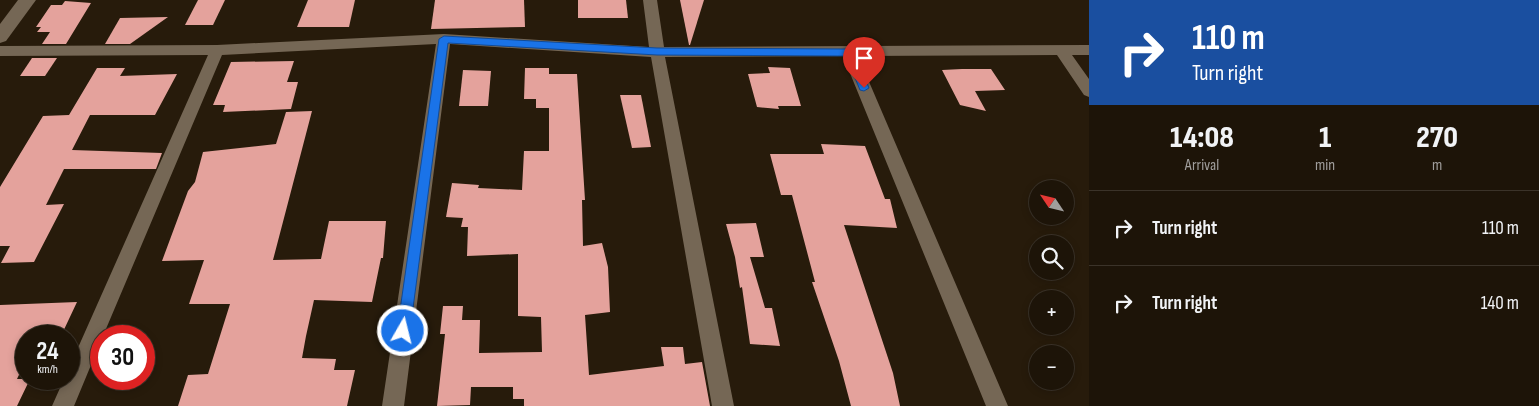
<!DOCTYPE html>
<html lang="en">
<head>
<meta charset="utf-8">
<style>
  :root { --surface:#1d1408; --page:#251d12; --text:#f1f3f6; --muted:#a09e9c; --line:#3b3329 }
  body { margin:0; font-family:"Sofia Sans Condensed",sans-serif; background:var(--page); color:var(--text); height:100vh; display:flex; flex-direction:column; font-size:19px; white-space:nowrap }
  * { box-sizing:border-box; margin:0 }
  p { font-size:16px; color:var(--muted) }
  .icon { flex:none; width:28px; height:28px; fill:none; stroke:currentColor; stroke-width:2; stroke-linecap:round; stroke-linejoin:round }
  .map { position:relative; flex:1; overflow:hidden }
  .details { display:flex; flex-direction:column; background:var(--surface); width:450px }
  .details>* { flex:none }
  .hud { background:#1a4fa0; color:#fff; overflow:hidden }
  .needle { width:32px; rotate:305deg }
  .controls { position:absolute; left:1029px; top:180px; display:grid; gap:10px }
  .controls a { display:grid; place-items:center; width:45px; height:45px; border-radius:50%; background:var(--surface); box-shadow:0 2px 8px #0003,0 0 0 1px var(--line); font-size:25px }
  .speed { position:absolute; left:15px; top:325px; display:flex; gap:10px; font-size:25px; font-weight:700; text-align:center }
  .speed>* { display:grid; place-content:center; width:65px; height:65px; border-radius:50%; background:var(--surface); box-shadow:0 2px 8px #0003,0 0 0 1px var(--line); line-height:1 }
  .speed small { font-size:12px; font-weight:400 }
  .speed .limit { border:8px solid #d22; background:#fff; color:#111 }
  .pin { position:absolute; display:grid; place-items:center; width:42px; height:42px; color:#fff; margin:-51px -21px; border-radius:50% 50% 50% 0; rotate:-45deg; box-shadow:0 0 5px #0007 }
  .pin .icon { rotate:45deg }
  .me { position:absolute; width:55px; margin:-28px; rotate:8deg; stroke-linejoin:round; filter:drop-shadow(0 0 4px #0008) }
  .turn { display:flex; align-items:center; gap:18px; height:105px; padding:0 20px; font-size:22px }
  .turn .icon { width:65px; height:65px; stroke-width:2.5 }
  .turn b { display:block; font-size:35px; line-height:42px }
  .eta { display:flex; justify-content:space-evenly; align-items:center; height:85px; text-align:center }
  .eta b { font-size:30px; font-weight:800; line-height:35px }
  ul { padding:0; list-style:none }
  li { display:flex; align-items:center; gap:15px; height:75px; padding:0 20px; border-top:1px solid var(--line) }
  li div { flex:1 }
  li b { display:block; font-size:19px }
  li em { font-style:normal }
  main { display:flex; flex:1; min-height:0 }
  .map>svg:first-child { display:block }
  .building { fill:#e4a29c }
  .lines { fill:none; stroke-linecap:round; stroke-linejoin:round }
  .minor { fill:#756755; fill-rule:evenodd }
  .tertiary { fill:#756755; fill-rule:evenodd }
  .route { fill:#1a73e8; stroke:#114b97 }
</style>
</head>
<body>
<main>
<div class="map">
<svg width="1089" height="406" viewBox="0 0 1089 406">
  <rect width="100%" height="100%" fill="#271b0b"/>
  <!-- building -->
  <g class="building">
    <polygon points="198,0 225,0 213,25 185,25"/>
    <polygon points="308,0 355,0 349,27 297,27"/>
    <polygon points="435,0 524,0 525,27 431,29"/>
    <polygon points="578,0 626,0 628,18 578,18"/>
    <polygon points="680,0 704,0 690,45 689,45"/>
    <polygon points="65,1 91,3 66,44 42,44 50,32 37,32 41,27 36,27 51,5 62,5"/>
    <polygon points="168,17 130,44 105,44 120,18"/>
    <polygon points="32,58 57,58 45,76 20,76"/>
    <polygon points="294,61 287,82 298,82 291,109 223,112 225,105 213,105 231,62"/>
    <polygon points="768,67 790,68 801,106 778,106 779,109 757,107 748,74 770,73"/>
    <polygon points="97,68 125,68 120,76 177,74 155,115 90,115 72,150 162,153 156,169 64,169 46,205 64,204 34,262 1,263 10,246 0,246 0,187 43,116 69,115"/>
    <polygon points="525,68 549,68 549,74 577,74 585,200 582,200 583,246 602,243 608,267 610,312 585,315 589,375 664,366 661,347 683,347 685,364 702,362 710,406 524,406 524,399 513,399 513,387 471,387 470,405 437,406 445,334 440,334 443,306 463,306 462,320 480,320 479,353 542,352 541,317 518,316 518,254 467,256 468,227 461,227 463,218 446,217 452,183 479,185 478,188 522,190 524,151 549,151 549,108 536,108 536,99 524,99"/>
    <polygon points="962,69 991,69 1005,90 975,91 986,111 960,105 942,70"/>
    <polygon points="463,70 491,71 488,106 459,106"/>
    <polygon points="620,95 641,95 651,147 632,148"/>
    <polygon points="312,111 273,260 321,259 329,221 386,221 383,258 381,258 372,302 314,300 306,336 302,358 336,359 334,370 355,370 347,406 178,406 188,375 208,374 230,304 189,304 204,260 162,261 188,191 195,182 203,152 276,144 286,112"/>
    <polygon points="821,144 865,146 885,199 890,199 897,228 844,225 893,373 900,406 851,406 839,361 812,282 815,282 792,195 781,195 770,154 824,154"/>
    <polygon points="756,223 764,257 750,257 765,308 772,308 780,346 750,344 742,287 740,288 735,257 726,224"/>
    <polygon points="77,302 61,336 26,336 26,360 17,379 30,379 17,406 0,406 0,305"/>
  </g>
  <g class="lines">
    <!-- minor -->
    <polygon class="minor" points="643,0 657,0 664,47 1089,45 1089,55 1072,55 1089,79 1089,97 1084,95 1057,55 858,56 1008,406 986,406 843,56 665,57 734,406 712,406 651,57 450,44 404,406 382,406 436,44 222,55 103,336 101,336 101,341 74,406 52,406 64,379 69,379 69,368 208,55 0,56 0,46 217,45 444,34 649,47"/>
    <!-- tertiary -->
    <polygon class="tertiary" points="18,0 36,0 6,41 0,43 0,24"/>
  </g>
  <!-- route -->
  <polygon class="route" points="444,36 657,48 849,49 854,52 869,88 864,91 860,90 846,56 657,55 448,43 410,331 408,335 403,337 399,335 397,331 439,39"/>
</svg>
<div class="controls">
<a><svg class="needle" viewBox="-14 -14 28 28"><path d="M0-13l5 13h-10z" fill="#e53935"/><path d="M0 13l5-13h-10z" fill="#a09e9c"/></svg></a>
<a><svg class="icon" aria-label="search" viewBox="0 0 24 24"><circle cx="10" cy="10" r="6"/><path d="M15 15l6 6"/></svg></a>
<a>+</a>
<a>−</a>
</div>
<div class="speed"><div>24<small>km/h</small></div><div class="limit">30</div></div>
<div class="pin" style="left:864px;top:88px;background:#d93025"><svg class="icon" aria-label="arrive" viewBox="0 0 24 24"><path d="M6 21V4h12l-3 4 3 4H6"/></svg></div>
<svg class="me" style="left:403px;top:331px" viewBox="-20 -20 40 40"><circle r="17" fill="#1a73e8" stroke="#fff" stroke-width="3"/><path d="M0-11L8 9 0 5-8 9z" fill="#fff"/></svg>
</div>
<section class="details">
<div class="hud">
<div class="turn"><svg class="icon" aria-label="right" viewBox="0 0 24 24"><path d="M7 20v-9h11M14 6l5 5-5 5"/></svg><div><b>110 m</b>Turn right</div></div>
</div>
<div class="eta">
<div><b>14:08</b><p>Arrival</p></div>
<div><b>1</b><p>min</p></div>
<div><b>270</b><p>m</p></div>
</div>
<ul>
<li><svg class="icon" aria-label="right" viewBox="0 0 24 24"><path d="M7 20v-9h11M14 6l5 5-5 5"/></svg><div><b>Turn right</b></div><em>110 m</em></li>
<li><svg class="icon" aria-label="right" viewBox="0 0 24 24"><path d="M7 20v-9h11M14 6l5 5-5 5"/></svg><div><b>Turn right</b></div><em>140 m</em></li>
</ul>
</section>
</main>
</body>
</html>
